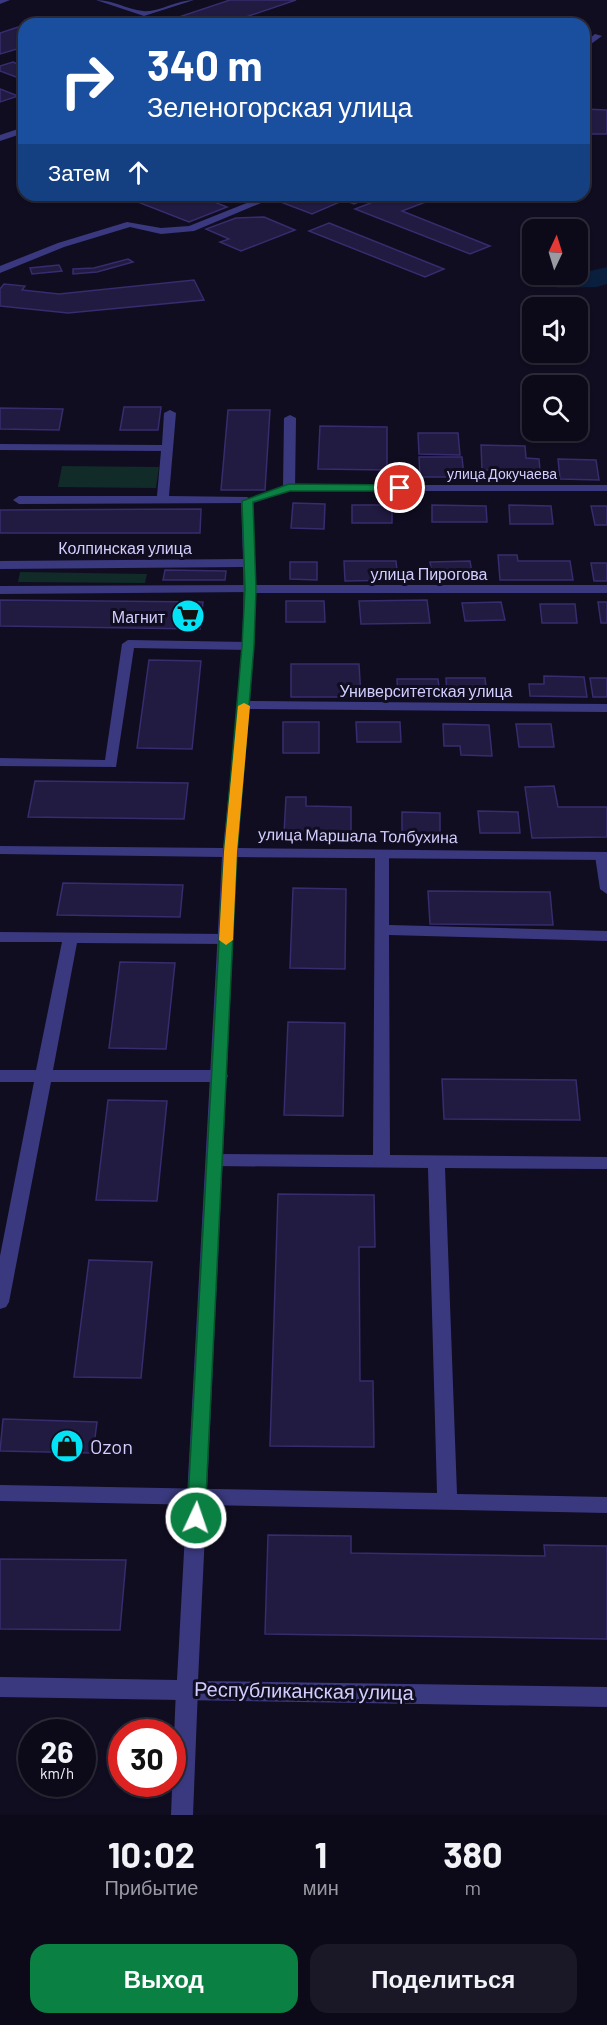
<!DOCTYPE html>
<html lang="ru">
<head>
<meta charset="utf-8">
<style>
  :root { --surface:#0c0a19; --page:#1a1826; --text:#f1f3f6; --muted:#9a9aa2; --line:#2c2b38; --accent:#0b8043 }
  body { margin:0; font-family:Barlow,sans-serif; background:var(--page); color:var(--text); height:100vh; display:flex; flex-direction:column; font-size:22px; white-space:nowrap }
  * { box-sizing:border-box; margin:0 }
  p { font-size:20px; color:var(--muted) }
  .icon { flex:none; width:33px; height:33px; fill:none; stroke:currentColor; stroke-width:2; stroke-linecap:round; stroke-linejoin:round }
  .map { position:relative; height:1815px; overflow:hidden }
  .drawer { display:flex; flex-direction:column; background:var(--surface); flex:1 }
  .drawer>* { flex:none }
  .banner { position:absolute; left:18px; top:18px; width:572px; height:183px; border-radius:18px; box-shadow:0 2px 4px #0004,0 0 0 2px var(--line); background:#1a4fa0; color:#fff; overflow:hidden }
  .needle { width:39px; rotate:4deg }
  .fabs { position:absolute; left:522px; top:219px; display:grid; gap:12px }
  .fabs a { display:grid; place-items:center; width:66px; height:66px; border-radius:12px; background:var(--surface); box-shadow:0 2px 4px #0004,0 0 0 2px var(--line); font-size:30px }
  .speed { position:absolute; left:18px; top:1719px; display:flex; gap:12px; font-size:30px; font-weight:700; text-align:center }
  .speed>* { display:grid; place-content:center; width:78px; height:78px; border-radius:50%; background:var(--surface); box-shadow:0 2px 4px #0004,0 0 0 2px var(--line); line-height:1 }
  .speed small { font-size:15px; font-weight:400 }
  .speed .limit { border:9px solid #d22; background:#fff; color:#111 }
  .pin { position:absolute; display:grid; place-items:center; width:51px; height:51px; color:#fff; margin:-26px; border:3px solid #fff; border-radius:50%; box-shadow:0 2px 6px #0007 }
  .me { position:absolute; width:66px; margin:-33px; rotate:3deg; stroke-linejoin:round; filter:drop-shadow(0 0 4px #0008) }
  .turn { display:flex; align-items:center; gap:21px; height:126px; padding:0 30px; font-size:27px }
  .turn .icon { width:78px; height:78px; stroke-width:2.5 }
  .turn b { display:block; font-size:42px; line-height:51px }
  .then { display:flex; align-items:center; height:57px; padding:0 30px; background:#0003; gap:12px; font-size:22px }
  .eta { display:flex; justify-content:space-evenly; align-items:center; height:102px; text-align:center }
  .eta b { font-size:36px; font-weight:700; line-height:42px }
  .primary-button { display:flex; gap:12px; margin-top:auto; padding:12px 30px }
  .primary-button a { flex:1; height:69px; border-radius:18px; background:var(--accent); color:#fff; font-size:24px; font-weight:700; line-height:69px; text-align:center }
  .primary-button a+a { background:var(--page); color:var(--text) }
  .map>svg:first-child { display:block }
  .green { fill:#112b29 }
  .water { fill:#0a1e3d }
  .building { fill:#211a41; stroke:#372c6d; stroke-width:1.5 }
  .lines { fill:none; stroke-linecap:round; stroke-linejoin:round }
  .service { fill:#3a397f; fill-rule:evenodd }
  .minor { fill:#3a397f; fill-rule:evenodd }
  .route { fill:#0b8043; stroke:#07532c; stroke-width:1.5 }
  .slow { fill:#f59e0b }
  .labels { text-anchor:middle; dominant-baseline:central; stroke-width:6; stroke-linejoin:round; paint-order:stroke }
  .far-street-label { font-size:14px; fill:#d2cefe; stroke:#100d21 }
  .street-label { font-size:16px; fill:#d2cefe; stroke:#100d21 }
  .poi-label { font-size:16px; fill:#d2cefe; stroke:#100d21; text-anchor:end }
  .near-poi-label { font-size:20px; fill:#d2cefe; stroke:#100d21; text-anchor:start }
  .near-street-label { font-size:20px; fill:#d2cefe; stroke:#100d21 }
</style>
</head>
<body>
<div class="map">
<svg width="607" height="1815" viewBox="0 0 607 1815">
  <rect width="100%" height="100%" fill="#100d21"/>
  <!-- green -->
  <g class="green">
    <polygon points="62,466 159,467 156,488 58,487"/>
    <polygon points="20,572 147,574 145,583 18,582"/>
  </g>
  <!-- water -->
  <polygon class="water" points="607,267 607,284 597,287 557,288 552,280"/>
  <!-- building -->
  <g class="building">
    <polygon points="230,0 296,0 225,24 158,24"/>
    <polygon points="24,25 24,47 0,54 0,33"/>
    <polygon points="13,62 24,67 24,80 0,71 0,66"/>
    <polygon points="0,89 18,96 0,102"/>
    <polygon points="584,109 607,110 607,134 584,134"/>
    <polygon points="120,195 197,195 227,207 189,222"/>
    <polygon points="293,195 375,195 354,204 344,200 312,214 278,201"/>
    <polygon points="403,195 423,203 402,211 490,246 470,254 355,209 378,200 384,202"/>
    <polygon points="264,217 295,230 241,251 220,242 229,239 206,229 236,218"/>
    <polygon points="329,223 444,269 425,277 309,231"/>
    <polygon points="128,259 133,262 97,272 73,274 73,269 94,268"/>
    <polygon points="59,265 62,271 32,274 30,268"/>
    <polygon points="194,280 204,300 68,313 0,306 0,289 4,284 25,286 22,290 59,294"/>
    <polygon points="124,407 161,407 158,430 120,430"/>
    <polygon points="0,408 63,409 59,430 0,429"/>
    <polygon points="228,410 270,410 265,490 221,490"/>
    <polygon points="320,426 387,427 387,470 318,469"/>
    <polygon points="418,433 458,433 460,455 419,454"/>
    <polygon points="481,445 525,446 526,458 539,459 540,471 482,470"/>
    <polygon points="419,457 462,457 464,477 420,477"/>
    <polygon points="558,459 596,460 599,480 560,479"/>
    <polygon points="293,503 325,504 324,529 291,528"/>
    <rect x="352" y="505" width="40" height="18"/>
    <polygon points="432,505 486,506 487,522 432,522"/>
    <polygon points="509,505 551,506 553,524 510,524"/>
    <polygon points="591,506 607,506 607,525 595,525"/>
    <polygon points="201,509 200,533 0,533 0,510"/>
    <polygon points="498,555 517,555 518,561 570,561 573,580 500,580"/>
    <polygon points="344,561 396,561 398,580 345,581"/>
    <polygon points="470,561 473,579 433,580 430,562"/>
    <polygon points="290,562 317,562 317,580 290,579"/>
    <polygon points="591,563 607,563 607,581 594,581"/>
    <polygon points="165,570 226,571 225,580 163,580"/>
    <polygon points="0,600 203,602 200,629 0,626"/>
    <polygon points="427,600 430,623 361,624 359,601"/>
    <polygon points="286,601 324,601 325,622 286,622"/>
    <polygon points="501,602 505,620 465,621 462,603"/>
    <polygon points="598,602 607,602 607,623 601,623"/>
    <polygon points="540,604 575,604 577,623 542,623"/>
    <polygon points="149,660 201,661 192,749 137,748"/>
    <polygon points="291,664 359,664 361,697 291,697"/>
    <polygon points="544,676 584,677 587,697 530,696 529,684 544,684"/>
    <polygon points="446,678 485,678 487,697 447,696"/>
    <polygon points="590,678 607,678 607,697 593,697"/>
    <polygon points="397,679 438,679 440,697 398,697"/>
    <rect x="283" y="722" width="36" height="31"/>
    <polygon points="356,722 400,722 401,742 357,742"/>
    <polygon points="443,724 489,725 492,756 461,755 460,746 444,746"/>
    <polygon points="516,724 551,724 554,747 519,747"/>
    <polygon points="35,781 188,783 184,819 28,817"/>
    <polygon points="554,786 558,807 607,807 607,837 532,838 525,787"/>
    <polygon points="286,797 306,797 306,806 351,807 351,835 284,834"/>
    <polygon points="478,811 518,812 520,833 480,833"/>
    <polygon points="402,812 440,813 440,835 402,834"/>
    <polygon points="63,883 183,885 180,917 57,915"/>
    <polygon points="293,888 346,889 345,969 290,968"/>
    <polygon points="428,891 550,892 553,925 430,924"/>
    <polygon points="120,962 175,963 166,1049 109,1048"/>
    <polygon points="288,1022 345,1023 343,1116 284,1115"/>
    <polygon points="442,1079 576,1080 580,1120 444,1119"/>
    <polygon points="108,1100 167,1101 157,1201 96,1200"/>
    <polygon points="278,1194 374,1195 375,1247 359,1247 360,1381 373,1381 374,1447 270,1446"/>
    <polygon points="89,1260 152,1262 141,1378 74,1377"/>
    <polygon points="3,1419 97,1422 93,1453 0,1451"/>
    <polygon points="268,1535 351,1536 351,1553 545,1556 544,1545 607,1546 607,1639 265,1634"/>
    <polygon points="0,1559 126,1560 120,1630 0,1629"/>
  </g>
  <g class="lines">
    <!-- service -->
    <g class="service">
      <polygon points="0,0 10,0 0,4"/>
      <path d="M96 0C113 0 126 9 143 11 157 13 177 0 194 0L144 16Z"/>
      <polygon points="595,34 602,36 584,49 584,43"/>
      <polygon points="24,127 24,133 0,141 0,135"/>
      <polygon points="267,195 280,195 194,231 161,234 130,227 64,247 0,273 0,266 58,243 127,222 161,228 189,226"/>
      <polygon points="170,410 176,413 169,496 247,497 251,499 251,503 19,504 13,500 19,496 157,496 161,451 0,450 0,444 162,445 164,413"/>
      <polygon points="290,415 296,418 295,488 289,491 283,488 284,418"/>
      <polygon points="250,585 254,586 256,589 254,592 0,594 0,586"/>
      <polygon points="128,640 248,642 254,646 248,650 134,648 116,767 0,766 0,758 105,760 122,644"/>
      <polygon points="382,850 389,854 389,925 607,931 607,941 389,935 390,1155 607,1157 607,1169 445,1168 457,1494 607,1497 607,1513 0,1501 0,1485 437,1493 428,1168 215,1166 209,1164 206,1160 209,1156 215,1154 373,1155 375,854"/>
      <polygon points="602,852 607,853 607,894 600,889 595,856"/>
      <polygon points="0,932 226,934 234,939 226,944 77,943 53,1070 220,1070 226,1072 228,1076 226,1080 220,1082 51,1082 9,1302 6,1307 0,1309 0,1256 34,1082 0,1082 0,1070 36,1070 62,942 0,942"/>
      <polygon points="187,1678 195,1681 198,1688 193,1815 171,1815 176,1688 179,1681"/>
    </g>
    <!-- minor -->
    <path class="minor" d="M289 485H607V491H290L253 503 256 585H607V593H256L250 701 607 704V712L249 709 238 848 607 852V860L237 857 198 1681 607 1687V1707L0 1697V1677L177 1680 222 857 0 854V846L223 848C232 755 246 660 243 567L0 569V561L243 559 241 501Z"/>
  </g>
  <!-- route -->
  <polygon class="route" points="289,484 400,485 405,488 400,491 290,491 253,502 256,589 254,646 237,852 205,1518 203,1523 196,1525 190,1523 187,1518 224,852 242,646 245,589 242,501"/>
  <!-- slow -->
  <polygon class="slow" points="244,703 250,706 237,852 233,940 226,945 219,940 224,852 238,706"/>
  <!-- icons -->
  <defs>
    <symbol id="supermarket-disc" viewBox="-11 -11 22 22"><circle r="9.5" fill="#04e3f5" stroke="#100d21"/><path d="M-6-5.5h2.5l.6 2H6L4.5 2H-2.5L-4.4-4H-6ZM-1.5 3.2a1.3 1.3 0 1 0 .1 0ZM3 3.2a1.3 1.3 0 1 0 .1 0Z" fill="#111"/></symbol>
    <symbol id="shop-disc" viewBox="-11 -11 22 22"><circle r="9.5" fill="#04e3f5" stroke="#100d21"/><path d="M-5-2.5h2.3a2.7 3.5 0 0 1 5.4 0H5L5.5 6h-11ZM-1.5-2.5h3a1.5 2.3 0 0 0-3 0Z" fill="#111"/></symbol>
  </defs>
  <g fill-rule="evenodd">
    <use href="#supermarket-disc" x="169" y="597" width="38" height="38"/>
    <use href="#shop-disc" x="48" y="1427" width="38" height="38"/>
  </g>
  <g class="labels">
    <!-- far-street labels -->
    <g class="far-street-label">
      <text x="502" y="473">улица Докучаева</text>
    </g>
    <!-- street labels -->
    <g class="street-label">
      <text x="125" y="547">Колпинская улица</text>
      <text x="429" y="573">улица Пирогова</text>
      <text x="426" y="690">Университетская улица</text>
      <text transform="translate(358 835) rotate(1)">улица Маршала Толбухина</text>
    </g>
    <!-- poi labels -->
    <g class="poi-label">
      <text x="165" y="616">Магнит</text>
    </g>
    <!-- near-poi labels -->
    <g class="near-poi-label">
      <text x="90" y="1446">Ozon</text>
    </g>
    <!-- near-street labels -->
    <g class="near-street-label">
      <text transform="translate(304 1690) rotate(1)">Республиканская улица</text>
    </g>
  </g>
</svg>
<div class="fabs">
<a><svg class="needle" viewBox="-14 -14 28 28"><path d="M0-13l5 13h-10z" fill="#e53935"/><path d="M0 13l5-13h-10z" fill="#9a9aa2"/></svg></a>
<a><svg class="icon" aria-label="sound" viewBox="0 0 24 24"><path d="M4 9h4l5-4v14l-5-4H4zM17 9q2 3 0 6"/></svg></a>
<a><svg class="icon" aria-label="search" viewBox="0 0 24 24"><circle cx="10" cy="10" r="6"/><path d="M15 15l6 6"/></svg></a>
</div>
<div class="speed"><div>26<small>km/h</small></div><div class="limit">30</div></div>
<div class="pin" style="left:400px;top:488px;background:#d93025"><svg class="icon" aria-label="arrive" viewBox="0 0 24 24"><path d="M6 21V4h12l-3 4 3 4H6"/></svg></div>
<svg class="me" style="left:196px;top:1518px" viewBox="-20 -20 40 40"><circle r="17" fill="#0b8043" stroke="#fff" stroke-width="3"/><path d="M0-11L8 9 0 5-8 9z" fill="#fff"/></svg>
<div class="banner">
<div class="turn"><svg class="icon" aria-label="right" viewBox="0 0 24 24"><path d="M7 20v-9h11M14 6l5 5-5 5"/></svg><div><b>340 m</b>Зеленогорская улица</div></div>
<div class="then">Затем<svg class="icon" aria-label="ahead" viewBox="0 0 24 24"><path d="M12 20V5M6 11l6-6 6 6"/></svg></div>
</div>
</div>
<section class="drawer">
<div class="eta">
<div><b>10:02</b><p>Прибытие</p></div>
<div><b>1</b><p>мин</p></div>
<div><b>380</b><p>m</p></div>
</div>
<div class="primary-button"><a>Выход</a><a>Поделиться</a></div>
</section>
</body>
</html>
